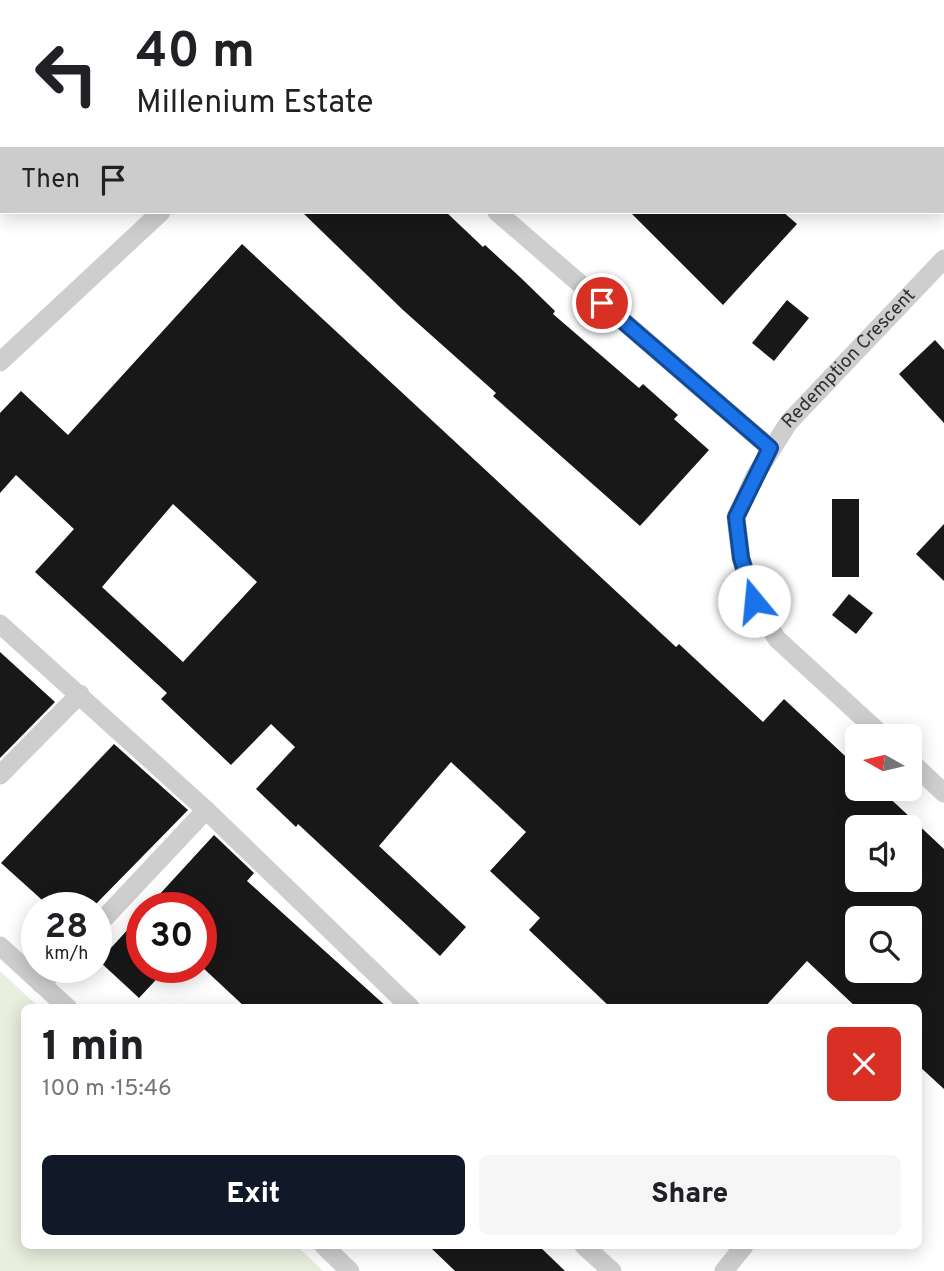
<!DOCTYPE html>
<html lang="en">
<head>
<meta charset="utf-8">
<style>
  :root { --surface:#fff; --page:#f6f6f6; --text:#202124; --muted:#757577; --accent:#111827 }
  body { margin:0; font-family:Overpass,sans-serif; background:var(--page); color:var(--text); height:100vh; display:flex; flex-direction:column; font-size:26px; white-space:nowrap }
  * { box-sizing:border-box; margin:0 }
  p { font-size:23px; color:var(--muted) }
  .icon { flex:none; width:38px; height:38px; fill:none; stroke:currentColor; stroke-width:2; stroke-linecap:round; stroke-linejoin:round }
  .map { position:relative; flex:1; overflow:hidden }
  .sheet { position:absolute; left:21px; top:1004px; width:901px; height:245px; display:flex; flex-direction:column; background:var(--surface); border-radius:10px; box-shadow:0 4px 18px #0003 }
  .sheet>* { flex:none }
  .banner { position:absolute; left:0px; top:0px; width:945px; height:214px; box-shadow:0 4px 18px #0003; background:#fff; color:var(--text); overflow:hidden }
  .needle { width:46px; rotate:278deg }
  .buttons { position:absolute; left:845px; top:724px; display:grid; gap:14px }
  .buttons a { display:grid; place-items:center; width:77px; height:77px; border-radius:10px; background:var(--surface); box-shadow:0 4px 18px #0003; font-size:35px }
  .speed { position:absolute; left:21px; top:892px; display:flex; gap:14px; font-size:35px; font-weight:700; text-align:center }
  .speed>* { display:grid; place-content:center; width:91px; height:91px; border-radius:50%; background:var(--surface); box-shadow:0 4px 18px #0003; line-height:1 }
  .speed small { font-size:18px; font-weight:400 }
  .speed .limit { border:10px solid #d22; background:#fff; color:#111 }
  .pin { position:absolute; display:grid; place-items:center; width:60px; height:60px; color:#fff; margin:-30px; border:4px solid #fff; border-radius:50%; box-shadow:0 2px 7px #0007 }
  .me { position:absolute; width:77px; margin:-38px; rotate:343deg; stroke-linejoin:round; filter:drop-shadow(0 0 5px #0008) }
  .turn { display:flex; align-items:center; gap:24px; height:147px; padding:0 21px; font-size:32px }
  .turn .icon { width:91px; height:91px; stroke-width:2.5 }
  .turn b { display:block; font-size:49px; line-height:60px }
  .then { display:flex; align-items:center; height:66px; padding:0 21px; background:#0003; gap:14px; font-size:26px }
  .round { display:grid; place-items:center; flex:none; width:74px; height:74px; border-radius:10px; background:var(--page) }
  .head { display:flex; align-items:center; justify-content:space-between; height:119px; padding:0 21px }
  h1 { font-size:42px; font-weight:800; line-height:52px }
  .cta { display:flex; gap:14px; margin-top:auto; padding:14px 21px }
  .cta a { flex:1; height:80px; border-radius:10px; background:var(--accent); color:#fff; font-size:28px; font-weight:800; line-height:80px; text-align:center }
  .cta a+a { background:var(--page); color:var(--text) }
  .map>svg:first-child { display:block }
  .green { fill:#e8efde }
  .building { fill:#181818; fill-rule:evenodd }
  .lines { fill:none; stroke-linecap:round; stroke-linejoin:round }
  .street { stroke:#cecece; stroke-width:19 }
  .route-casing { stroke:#114b97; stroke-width:18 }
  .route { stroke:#1a73e8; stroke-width:12 }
  .labels { text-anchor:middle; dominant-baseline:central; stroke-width:7; stroke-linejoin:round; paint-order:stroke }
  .street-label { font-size:19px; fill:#313131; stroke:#fff }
</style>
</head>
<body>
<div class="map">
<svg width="944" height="1271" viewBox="0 0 944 1271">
  <rect width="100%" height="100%" fill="#fff"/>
  <!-- green -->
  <polygon class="green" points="0,971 40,1008 24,1008 24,1246 297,1246 323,1271 0,1271"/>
  <!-- building -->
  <g class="building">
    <polygon points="302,212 446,212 483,247 485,245 521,278 555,311 553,314 639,388 643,384 678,415 674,419 709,450 640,526 493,396 496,393 403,310"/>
    <polygon points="630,212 783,212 797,224 723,305"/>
    <path d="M242 244 676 647 679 644 763 722 784 699 858 768V789H880L944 849V1089L919 1066V1008H857L807 961 764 1008H611L529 930 540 918 490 871 526 832 451 762 379 846 466 927 440 956 298 824 296 827 256 789 295 747 271 724 231 765 161 699 167 693 35 572 74 529 16 475 0 493V413L21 391 68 435ZM173 504 257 582 183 662 102 587ZM858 828H910V880H858ZM858 919H910V971H858Z"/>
    <polygon points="787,300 809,318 774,361 752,343"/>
    <polygon points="935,340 944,350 944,423 899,374"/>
    <rect x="832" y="499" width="27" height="78"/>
    <polygon points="944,524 944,581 916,554"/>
    <polygon points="849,594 873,613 856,634 832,615"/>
    <polygon points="0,652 55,702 0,758"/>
    <polygon points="114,744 188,810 92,908 51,908 1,863"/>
    <polygon points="214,835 254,873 247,881 388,1008 246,1008 201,966 201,908 147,908"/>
    <polygon points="142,914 142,968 167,968 139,998 99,961"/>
    <polygon points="429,1246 539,1246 565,1271 455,1271"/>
  </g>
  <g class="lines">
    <!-- street -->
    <g class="street">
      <polyline points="204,0 207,2"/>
      <polyline points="497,212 770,448"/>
      <polyline points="0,362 161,212"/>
      <polyline points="0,624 206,810 411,1008"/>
      <path id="s1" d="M884 737 777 639 754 602 741 558 736 517 756 474 789 422 944 259"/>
      <polyline points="910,761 944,793"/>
      <polyline points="0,775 80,694"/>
      <polyline points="96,927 206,810"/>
      <polyline points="0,946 68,1008"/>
      <polyline points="41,984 57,968"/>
      <polyline points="324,1246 350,1271"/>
      <polyline points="584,1246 612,1271"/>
      <polyline points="724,1271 744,1246"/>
    </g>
  </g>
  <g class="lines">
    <defs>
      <polyline id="route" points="602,303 770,448 736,517 741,558 754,601"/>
    </defs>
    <!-- route casing -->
    <use href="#route" class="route-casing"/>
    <!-- route -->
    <use href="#route" class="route"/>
  </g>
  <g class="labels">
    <!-- street labels -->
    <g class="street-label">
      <text stroke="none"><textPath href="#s1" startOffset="472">Redemption Crescent</textPath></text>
    </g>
  </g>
</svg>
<div class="buttons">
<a><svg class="needle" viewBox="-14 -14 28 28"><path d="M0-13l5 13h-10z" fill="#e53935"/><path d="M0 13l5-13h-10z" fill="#757577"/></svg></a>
<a><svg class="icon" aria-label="sound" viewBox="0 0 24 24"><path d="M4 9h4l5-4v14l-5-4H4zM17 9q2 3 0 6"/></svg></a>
<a><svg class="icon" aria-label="search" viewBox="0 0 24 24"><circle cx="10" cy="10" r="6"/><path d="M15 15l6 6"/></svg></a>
</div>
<div class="speed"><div>28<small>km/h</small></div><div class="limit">30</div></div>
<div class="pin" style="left:602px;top:303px;background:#d93025"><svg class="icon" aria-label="arrive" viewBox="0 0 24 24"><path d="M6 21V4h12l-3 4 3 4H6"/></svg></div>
<svg class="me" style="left:754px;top:601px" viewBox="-20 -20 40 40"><circle r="19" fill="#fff"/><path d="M0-13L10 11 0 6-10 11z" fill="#1a73e8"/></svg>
<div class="banner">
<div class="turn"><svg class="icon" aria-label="left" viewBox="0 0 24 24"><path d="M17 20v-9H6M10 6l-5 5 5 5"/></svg><div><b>40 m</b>Millenium Estate</div></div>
<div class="then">Then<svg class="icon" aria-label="arrive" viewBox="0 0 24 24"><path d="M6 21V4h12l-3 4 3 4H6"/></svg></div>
</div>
<section class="sheet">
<div class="head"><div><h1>1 min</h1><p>100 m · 15:46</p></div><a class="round" style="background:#d93025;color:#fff"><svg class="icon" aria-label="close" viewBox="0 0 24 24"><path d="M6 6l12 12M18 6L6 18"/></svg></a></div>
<div class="cta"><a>Exit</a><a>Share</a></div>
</section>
</div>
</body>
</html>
